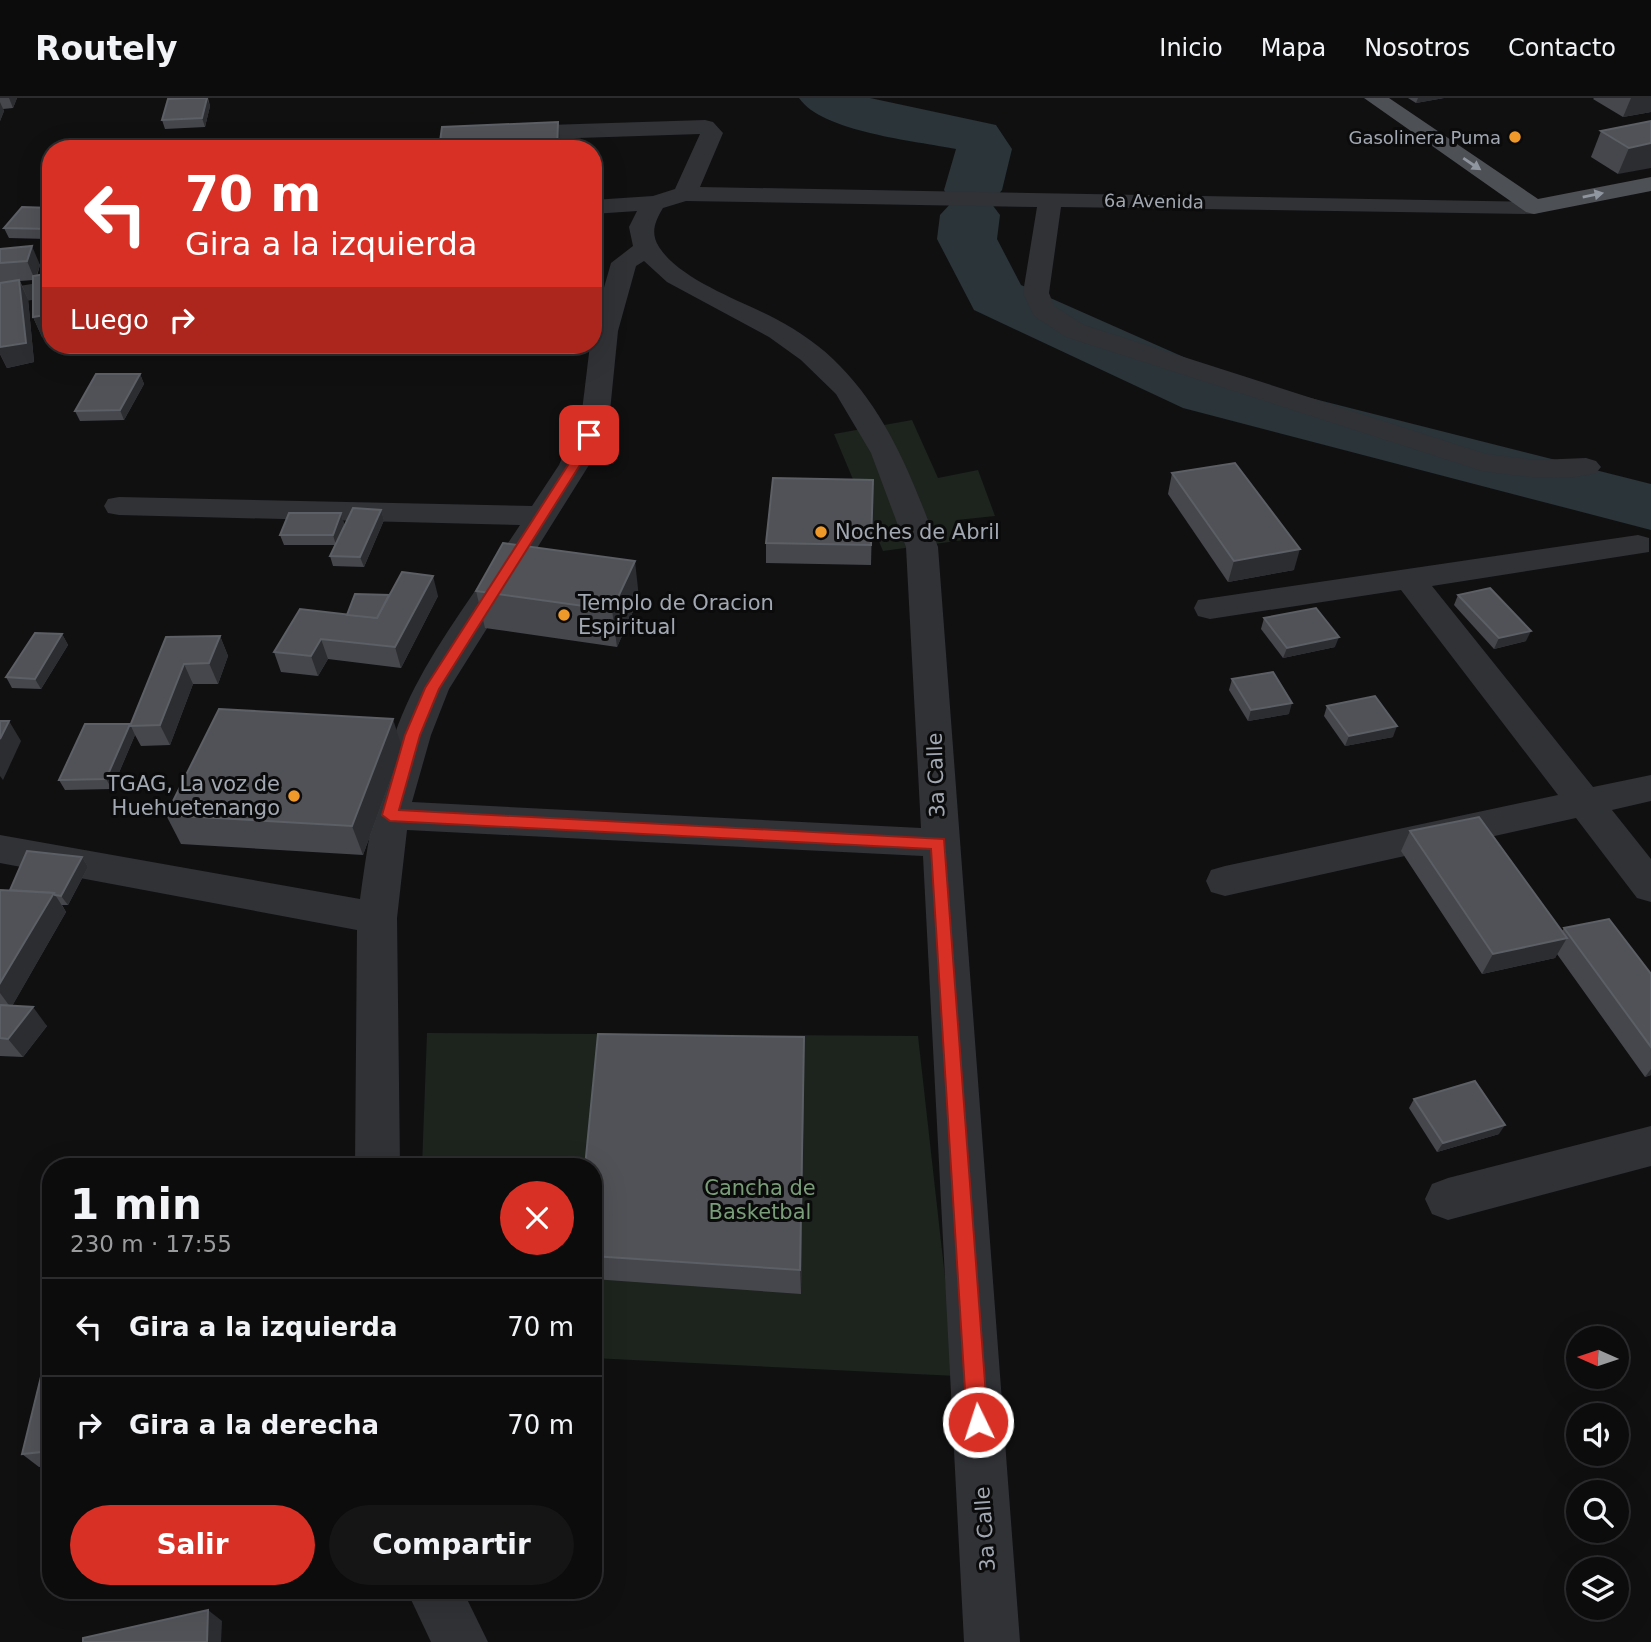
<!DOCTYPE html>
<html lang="es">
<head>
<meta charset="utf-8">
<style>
  :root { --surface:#0c0c0d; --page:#151516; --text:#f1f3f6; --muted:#9a9b9d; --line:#2c2c2e; --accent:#d93025 }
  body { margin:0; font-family:"DejaVu Sans",sans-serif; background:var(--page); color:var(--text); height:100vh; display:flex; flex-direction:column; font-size:26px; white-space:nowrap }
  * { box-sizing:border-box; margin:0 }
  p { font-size:23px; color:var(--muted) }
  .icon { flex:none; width:38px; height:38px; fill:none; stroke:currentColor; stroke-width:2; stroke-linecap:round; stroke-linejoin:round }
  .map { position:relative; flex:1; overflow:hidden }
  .details { position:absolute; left:42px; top:1060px; width:560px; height:441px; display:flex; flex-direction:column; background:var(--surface); border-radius:28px; box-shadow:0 7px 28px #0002,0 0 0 2px var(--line) }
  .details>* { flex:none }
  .guide { position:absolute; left:42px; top:42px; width:560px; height:214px; border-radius:28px; box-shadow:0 7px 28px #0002,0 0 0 2px var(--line); background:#d93025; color:#fff; overflow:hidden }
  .needle { width:46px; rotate:273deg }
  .buttons { position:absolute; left:1566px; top:1228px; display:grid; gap:14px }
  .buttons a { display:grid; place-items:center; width:63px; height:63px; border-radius:50%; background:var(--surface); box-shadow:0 7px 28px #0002,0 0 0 2px var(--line); font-size:35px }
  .pin { position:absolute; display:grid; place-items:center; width:60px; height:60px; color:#fff; margin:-30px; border-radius:14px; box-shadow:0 4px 10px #0006 }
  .me { position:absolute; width:77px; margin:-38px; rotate:356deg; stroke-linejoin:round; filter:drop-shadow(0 0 5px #0008) }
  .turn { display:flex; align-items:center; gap:24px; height:147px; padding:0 28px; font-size:32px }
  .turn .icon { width:91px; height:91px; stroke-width:2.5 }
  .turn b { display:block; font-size:49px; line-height:60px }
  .then { display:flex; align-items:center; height:66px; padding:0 28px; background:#0003; gap:14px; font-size:26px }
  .round { display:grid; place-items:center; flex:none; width:74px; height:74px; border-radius:37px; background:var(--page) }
  .overview { display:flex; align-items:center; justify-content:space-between; height:119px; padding:0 28px }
  h1 { font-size:42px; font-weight:800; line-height:52px }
  .cta { display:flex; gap:14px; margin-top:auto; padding:14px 28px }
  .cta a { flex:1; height:80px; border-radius:42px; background:var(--accent); color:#fff; font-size:28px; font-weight:800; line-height:80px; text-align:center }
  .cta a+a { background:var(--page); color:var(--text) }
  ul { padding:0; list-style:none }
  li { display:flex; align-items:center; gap:21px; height:98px; padding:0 28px; border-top:2px solid var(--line) }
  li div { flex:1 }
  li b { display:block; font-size:26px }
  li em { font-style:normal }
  header { display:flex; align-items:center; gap:42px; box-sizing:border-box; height:98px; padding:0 35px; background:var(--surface); border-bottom:2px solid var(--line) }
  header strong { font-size:33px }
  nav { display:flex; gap:38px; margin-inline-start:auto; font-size:24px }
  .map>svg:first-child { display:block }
  .green { fill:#1c241d }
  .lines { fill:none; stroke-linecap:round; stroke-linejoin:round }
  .river { fill:#2a3439; fill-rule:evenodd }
  .minor { fill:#313236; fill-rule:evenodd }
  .major { fill:#4d5055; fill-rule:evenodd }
  .wall { fill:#46474c }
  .shaded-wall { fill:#2c2d30 }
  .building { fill:#505257; stroke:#5c5f65; stroke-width:2 }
  .oneway { fill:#90969f }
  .route { fill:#d93025; stroke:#8d1f18; stroke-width:2 }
  .poi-dot { fill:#ef992a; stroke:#0b0b0c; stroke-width:2.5 }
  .labels { text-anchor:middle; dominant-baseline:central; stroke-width:6; stroke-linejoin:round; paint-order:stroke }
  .far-poi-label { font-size:18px; fill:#a1a8b2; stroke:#0b0b0c; text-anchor:end }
  .far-street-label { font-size:18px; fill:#a1a8b2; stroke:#0b0b0c }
  .poi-label { font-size:21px; fill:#a1a8b2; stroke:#0b0b0c; text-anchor:start }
  .street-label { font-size:21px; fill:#a1a8b2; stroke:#0b0b0c }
  .park-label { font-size:21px; fill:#799d78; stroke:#0b0b0c }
</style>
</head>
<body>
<header>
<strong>Routely</strong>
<nav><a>Inicio</a><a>Mapa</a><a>Nosotros</a><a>Contacto</a></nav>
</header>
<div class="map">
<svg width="1651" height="1544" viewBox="0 0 1651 1544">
  <rect width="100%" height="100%" fill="#101011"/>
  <!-- green -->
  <g class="green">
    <polygon points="912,322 938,380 978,372 995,418 957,422 964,442 883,453 834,336"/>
    <polygon points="427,935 918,938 956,1278 593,1260 593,1069 422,1069"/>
  </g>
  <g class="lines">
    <!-- river -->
    <path class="river" d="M799 0H870L996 27 1012 51 1002 92 991 105 1000 117 997 141 1021 187 1231 280 1651 386V432L1183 310 974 212 937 141 940 117 952 104 944 92 956 51C916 43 822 34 799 0Z"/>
    <!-- minor -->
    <g class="minor">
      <path d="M705 22 713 24 723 35 700 89 1542 104 1546 109 1542 114 1534 116 1061 109 1049 195 1054 208 1084 227 1486 356 1537 362 1586 360 1596 363 1601 369 1596 375C1559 385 1520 378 1482 373L1066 239 1034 218 1023 195 1037 109 686 103 663 110C655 123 650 135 659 149 680 182 742 203 776 221 799 233 822 249 840 268 889 318 914 384 938 449L1020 1544H964L923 758 407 732 397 820 400 1069H355L357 832 0 765V737L360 801C370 729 381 655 415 589 443 535 486 479 520 427L119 417 108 415 104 408 108 401 119 399 532 408 559 367 582 313 590 247H593V228L611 165 633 148 629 129 637 113 593 116V102L653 98 675 91 700 36 548 41 537 34 548 27ZM644 163 667 184 769 239 801 262 836 296 871 355 906 449 921 730 412 704 431 637 449 591 589 367 610 313 618 233 636 168Z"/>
      <polygon points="51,183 51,199 0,207 0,191"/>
      <polygon points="1638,437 1649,440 1649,454 1432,488 1593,689 1651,677 1651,703 1612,712 1651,761 1651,804 1637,800 1576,720 1225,798 1211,794 1206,783 1211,772 1225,768 1558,697 1401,492 1210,521 1198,518 1194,510 1198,502"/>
      <polygon points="1651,1028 1651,1068 1448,1122 1432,1116 1425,1101 1432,1086 1448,1080"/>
      <polygon points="407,1493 463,1493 488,1544 431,1544"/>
    </g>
    <!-- major -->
    <polygon class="major" points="1364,0 1389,0 1538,101 1651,79 1651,93 1534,116 1526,114"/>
  </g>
  <!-- wall -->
  <g class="wall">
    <polygon points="0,0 17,0 13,10 3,11 4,13 0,23"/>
    <polygon points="189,0 208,0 210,8 205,29 165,31 162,22"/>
    <polygon points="1408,0 1444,0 1416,5"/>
    <polygon points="1594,0 1651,0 1651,14 1623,19 1593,1"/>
    <polygon points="1651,23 1618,76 1591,59 1601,33"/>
    <polygon points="51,110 51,237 42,239 33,219 33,182 20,183 28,201 34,264 7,270 0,256 0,151 40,167 37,178 45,176 41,166 47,141 9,140 4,130"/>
    <polygon points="140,276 144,286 124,322 80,323 75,313"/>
    <polygon points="1172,375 1294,472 1228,484 1168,396"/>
    <polygon points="873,382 871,467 766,465 766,445"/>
    <polygon points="381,412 384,422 364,469 333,468 330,458 335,447 284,447 280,437 341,415 344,426 342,433"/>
    <polygon points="476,493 639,500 617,549 485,530"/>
    <polygon points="389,497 438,498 401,570 328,561 318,578 281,574 274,554 347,517"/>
    <polygon points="1458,497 1526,543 1494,551 1454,507"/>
    <polygon points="1264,520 1335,549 1283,560 1261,531"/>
    <polygon points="62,536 68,547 41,591 12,590 6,579"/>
    <polygon points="220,538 228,558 218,586 193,586 170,647 141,648 135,637 112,691 65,692 59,682 131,627 166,539"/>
    <polygon points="1232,581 1289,616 1248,623 1229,592"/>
    <polygon points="1327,608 1393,639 1345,648 1324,618"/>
    <polygon points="402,650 363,757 181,746 166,717"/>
    <polygon points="1410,733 1562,833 1564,830 1651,876 1651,977 1645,979 1557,856 1555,860 1482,876 1401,753"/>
    <polygon points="82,759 88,769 68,807 62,807 66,814 12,908 47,928 23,959 0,958 0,792 10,792"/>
    <polygon points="804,966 801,1196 593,1181 593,1069"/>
    <polygon points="1414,1001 1499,1036 1437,1054 1409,1010"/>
    <polygon points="51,1242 51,1368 39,1369 22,1356"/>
  </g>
  <!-- shaded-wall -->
  <g class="shaded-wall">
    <polygon points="9,0 17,0 13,10"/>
    <polygon points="207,0 210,8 205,29 202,20"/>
    <polygon points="1418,0 1444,0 1416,5"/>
    <polygon points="1631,0 1651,0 1651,14 1623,19"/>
    <polygon points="0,4 4,13 0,23"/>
    <polygon points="558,24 562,51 557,51"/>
    <polygon points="1651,45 1651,70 1618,76 1629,50"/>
    <polygon points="32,148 40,167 35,182 27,163"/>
    <polygon points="51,165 51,176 45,176 41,166"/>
    <polygon points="19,182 28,201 34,264 7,270 0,256 0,249"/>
    <polygon points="51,216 51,237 42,239 33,219"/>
    <polygon points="140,276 144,286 124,322 120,312"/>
    <polygon points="381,412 384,422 364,469 360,459"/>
    <polygon points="341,415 344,426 336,447 333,437"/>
    <polygon points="1300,451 1294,472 1228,484 1234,463"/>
    <polygon points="635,463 639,500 617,549 612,512"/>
    <polygon points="433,478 438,498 401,570 395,549"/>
    <polygon points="1531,533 1526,543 1494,551 1499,540"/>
    <polygon points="62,536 68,547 41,591 35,581"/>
    <polygon points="220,538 228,558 218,586 209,565"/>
    <polygon points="1339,539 1335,549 1283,560 1287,550"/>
    <polygon points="321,541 328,561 318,578 311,558"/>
    <polygon points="184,566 193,586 170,647 160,627"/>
    <polygon points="1292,605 1289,616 1248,623 1251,612"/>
    <polygon points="393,621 402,650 363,757 352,728"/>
    <polygon points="9,623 21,643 3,682 0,678 0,641"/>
    <polygon points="130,626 135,637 112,691 106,681"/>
    <polygon points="1397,628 1393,639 1345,648 1349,638"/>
    <polygon points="82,759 88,769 68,807 61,798"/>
    <polygon points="54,795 66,814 11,910 0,895 0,885"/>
    <polygon points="1567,840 1555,860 1482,876 1493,856"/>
    <polygon points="33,909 47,928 23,959 8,941"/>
    <polygon points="804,939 804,966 801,1196 800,1172"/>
    <polygon points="1651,971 1651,977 1645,979"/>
    <polygon points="1505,1027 1499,1036 1437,1054 1443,1045"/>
    <polygon points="208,1512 222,1523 221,1544 207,1544"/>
  </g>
  <!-- building -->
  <g class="building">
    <polygon points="189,0 207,0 202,20 162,22 168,1"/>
    <polygon points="1651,23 1651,45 1629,50 1601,33"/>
    <polygon points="558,24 557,51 439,51 442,29"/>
    <polygon points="22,109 51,110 51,131 4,130"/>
    <polygon points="48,136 51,136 51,165 41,166"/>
    <polygon points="32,148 27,163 0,165 0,151"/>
    <polygon points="51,175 51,216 33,219 33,178"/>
    <polygon points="19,182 26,245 0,249 0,185"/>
    <polygon points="96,276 140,276 120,312 75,313"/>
    <polygon points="1235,365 1300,451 1234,463 1172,375"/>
    <polygon points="773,380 873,382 871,447 766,445"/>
    <polygon points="353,410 381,412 360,459 330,458"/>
    <polygon points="289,415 341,415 333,437 280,437"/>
    <polygon points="503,445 635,463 612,512 476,493"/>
    <polygon points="402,474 433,478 395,549 321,541 311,558 274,554 300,511 377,520"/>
    <polygon points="1490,490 1531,533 1499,540 1458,497"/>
    <polygon points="355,496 389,497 377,520 347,517"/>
    <polygon points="1316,510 1339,539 1287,550 1264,520"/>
    <polygon points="35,535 62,536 35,581 6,579"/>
    <polygon points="220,538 209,565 184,566 160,627 130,628 166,539"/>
    <polygon points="1273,574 1292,605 1251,612 1232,581"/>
    <polygon points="1375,598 1397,628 1349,638 1327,608"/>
    <polygon points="219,611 393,621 352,728 166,717"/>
    <polygon points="0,623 9,623 0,641"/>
    <polygon points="85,626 130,626 106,681 59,682"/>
    <polygon points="1479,719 1567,840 1493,856 1410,733"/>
    <polygon points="27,753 82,759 61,798 55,797 54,795 10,792"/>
    <polygon points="0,792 54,795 0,885"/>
    <polygon points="1609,821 1651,876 1651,949 1564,830"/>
    <polygon points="0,907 33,909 8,941 0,940"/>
    <polygon points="598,936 804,939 800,1172 593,1158 593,1069 585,1069"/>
    <polygon points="1475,983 1505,1027 1443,1045 1414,1001"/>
    <polygon points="50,1242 51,1242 51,1353 22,1356"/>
    <polygon points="208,1512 207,1544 83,1544 83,1540"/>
  </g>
  <!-- one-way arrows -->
  <defs><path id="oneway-solid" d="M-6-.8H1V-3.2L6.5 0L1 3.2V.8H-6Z" transform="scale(1.75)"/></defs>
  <g class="oneway">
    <use href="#oneway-solid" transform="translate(1472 66) rotate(34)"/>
    <use href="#oneway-solid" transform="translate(1593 97) rotate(-11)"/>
  </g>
  <!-- route -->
  <polygon class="route" points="589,334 595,337 580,367 439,591 420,637 399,712 944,741 988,1324 985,1331 978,1334 970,1331 967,1324 931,751 390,723 382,717 405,637 425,590 568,367 583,337"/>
  <!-- markers -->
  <g class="poi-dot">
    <circle cx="1515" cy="39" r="7"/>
    <circle cx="821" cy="434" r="7"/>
    <circle cx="564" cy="517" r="7"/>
    <circle cx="294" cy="698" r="7"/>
  </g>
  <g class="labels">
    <!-- far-poi labels -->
    <g class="far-poi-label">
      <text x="1501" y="39">Gasolinera Puma</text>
    </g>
    <!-- far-street labels -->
    <g class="far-street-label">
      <text transform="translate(1154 103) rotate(1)">6a Avenida</text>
    </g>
    <!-- poi labels -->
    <g class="poi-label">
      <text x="835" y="434">Noches de Abril</text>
      <text x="578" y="505">Templo de Oracion<tspan x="578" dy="24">Espiritual</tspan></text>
      <text x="280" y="686" text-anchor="end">TGAG, La voz de<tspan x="280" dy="24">Huehuetenango</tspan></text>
    </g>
    <!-- street labels -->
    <g class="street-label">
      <text transform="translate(936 677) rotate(-92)">3a Calle</text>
      <text transform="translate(985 1431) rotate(-94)">3a Calle</text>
    </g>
    <!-- park labels -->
    <g class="park-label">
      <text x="760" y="1090">Cancha de<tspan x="760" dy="24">Basketbal</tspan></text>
    </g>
  </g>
</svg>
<div class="buttons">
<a><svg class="needle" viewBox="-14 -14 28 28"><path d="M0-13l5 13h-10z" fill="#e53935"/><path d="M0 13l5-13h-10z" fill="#9a9b9d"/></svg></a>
<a><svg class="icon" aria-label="sound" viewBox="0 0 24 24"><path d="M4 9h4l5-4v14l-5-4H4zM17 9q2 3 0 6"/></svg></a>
<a><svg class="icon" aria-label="search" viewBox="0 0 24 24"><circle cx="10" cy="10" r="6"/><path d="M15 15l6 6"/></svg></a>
<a><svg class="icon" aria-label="layers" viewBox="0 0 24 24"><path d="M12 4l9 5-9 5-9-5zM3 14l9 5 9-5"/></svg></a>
</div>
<div class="pin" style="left:589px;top:337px;background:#d93025"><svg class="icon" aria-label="arrive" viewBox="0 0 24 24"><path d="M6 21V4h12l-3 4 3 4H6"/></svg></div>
<svg class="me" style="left:978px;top:1324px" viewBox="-20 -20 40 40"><circle r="17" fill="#d93025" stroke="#fff" stroke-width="3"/><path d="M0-11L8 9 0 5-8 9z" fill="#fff"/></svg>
<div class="guide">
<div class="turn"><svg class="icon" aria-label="left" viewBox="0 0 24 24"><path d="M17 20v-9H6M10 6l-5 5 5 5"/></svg><div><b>70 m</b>Gira a la izquierda</div></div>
<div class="then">Luego<svg class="icon" aria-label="right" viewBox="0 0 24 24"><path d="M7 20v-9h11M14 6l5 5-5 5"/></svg></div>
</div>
<section class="details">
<div class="overview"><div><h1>1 min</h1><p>230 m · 17:55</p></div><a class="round" style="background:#d93025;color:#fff"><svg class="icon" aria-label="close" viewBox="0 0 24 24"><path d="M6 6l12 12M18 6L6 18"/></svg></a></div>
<ul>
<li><svg class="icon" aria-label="left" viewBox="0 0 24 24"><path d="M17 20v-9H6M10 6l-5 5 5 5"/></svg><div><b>Gira a la izquierda</b></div><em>70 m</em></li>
<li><svg class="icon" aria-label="right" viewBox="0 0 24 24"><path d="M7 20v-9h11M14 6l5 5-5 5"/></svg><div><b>Gira a la derecha</b></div><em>70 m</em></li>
</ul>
<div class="cta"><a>Salir</a><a>Compartir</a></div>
</section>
</div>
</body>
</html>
